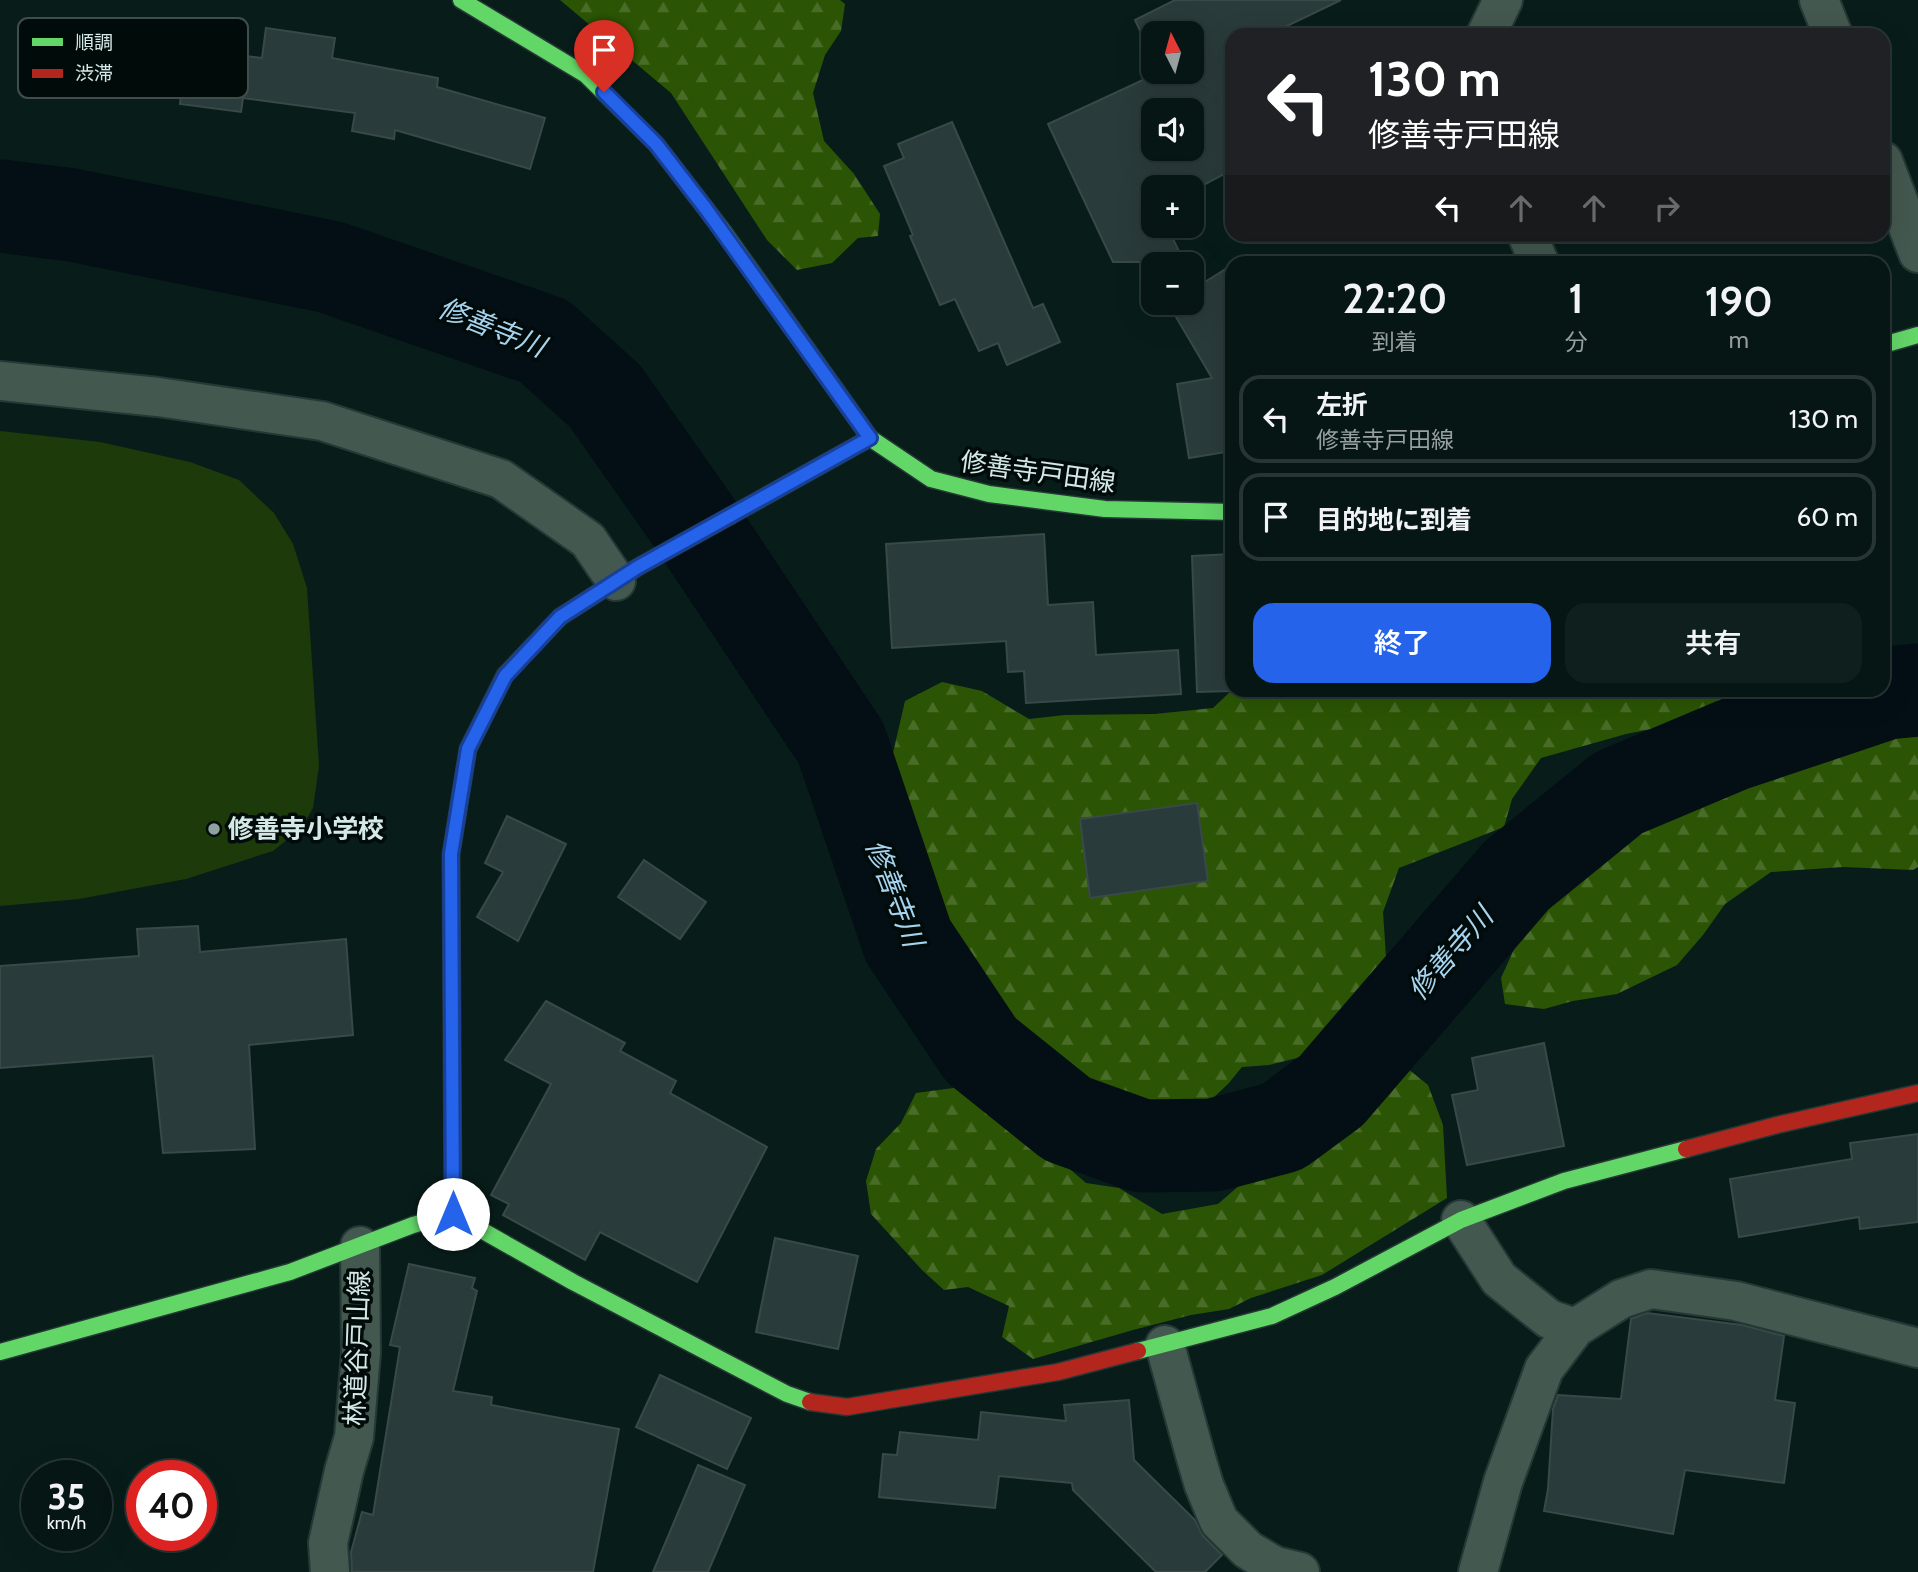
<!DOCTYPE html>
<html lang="ja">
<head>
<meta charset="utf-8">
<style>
  :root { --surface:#061614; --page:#0f1f1d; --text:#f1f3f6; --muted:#989fa0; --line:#273534; --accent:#2563eb }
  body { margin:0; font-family:Cabin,"Noto Sans JP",sans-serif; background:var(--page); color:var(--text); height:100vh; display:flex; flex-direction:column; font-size:26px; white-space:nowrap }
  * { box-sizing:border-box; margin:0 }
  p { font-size:23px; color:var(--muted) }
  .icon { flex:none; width:38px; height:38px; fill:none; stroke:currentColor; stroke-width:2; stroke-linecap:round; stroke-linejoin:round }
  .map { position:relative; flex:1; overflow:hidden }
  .panel { position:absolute; left:1225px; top:256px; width:665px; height:441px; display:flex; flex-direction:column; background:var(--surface); border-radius:21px; box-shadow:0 7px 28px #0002,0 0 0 2px var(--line) }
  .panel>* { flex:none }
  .banner { position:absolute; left:1225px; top:28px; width:665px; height:214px; border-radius:21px; box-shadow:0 7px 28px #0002,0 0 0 2px var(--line); background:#202124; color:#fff; overflow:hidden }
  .needle { width:46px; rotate:354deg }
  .fabs { position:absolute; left:1141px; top:21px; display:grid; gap:14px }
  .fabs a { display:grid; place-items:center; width:63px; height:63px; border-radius:14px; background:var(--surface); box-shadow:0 7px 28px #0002,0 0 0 2px var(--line); font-size:35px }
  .speed { position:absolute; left:21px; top:1460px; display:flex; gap:14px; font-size:35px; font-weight:700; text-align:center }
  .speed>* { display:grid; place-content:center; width:91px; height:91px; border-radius:50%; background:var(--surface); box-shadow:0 7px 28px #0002,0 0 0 2px var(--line); line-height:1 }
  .speed small { font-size:18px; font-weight:400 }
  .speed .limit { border:10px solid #d22; background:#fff; color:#111 }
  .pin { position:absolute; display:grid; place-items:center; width:60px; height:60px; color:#fff; margin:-72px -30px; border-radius:50% 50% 50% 0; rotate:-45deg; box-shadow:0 0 7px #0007 }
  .pin .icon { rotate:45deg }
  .me { position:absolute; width:77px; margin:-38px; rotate:0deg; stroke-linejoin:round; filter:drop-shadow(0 0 5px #0008) }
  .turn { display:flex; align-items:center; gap:24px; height:147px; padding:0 28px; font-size:32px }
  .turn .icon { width:91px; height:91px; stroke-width:2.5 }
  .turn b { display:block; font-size:49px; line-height:60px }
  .lanes { display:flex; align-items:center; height:66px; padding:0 28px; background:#0003; justify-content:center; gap:35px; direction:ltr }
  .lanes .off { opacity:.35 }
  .eta { display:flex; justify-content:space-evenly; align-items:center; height:119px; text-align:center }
  .eta b { font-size:42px; font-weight:600; line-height:49px }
  .primary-button { display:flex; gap:14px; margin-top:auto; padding:14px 28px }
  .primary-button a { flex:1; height:80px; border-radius:21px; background:var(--accent); color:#fff; font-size:28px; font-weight:600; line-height:80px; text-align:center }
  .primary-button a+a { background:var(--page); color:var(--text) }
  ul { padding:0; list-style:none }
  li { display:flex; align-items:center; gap:21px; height:88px; margin:0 14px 10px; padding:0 14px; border:4px solid var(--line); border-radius:21px }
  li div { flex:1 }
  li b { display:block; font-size:26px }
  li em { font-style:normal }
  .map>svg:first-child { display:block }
  .green { fill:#1d3a0a }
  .forest { fill:url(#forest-firs) }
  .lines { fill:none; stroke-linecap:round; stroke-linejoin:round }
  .river { stroke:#030f15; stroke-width:93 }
  .building { fill:#2a3b3b; stroke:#384948; stroke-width:2; fill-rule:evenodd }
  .street-casing { stroke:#263835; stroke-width:42 }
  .fast-casing { stroke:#263835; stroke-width:19 }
  .jam-casing { stroke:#263835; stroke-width:19 }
  .street { stroke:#43584f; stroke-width:38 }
  .fast { stroke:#63d668; stroke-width:16 }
  .jam { stroke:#b3261e; stroke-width:16 }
  .route-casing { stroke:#184099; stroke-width:18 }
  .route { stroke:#2563eb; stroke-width:12 }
  .poi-dot { fill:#8da29e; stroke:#010b09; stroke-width:2.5 }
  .labels { text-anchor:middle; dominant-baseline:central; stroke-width:7; stroke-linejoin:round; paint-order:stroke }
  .street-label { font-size:26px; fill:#d4e9e5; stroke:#010b09 }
  .poi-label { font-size:26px; font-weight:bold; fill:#d4e9e5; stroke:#010b09; text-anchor:start }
  .water-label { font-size:28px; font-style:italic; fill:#a6d4ef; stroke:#010b09 }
  .key { fill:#010b09; stroke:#404e4b; stroke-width:2 }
  .key-label { font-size:19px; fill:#d4e9e5 }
</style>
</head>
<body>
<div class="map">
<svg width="1918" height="1572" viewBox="0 0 1918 1572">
  <defs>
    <pattern id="forest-firs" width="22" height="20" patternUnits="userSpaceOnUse" patternTransform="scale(1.75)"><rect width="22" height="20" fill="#2b5504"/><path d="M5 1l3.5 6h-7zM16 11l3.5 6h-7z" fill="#496d28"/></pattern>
  </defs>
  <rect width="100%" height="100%" fill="#081d1a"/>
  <!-- green -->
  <polygon class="green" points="0,431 100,442 190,462 239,480 274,513 293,544 307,588 319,766 313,808 301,829 273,851 186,879 79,899 0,906"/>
  <!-- forest -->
  <g class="forest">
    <polygon points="560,0 840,0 845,4 841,31 825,55 813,93 824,141 854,174 880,214 878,236 858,238 832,263 797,270 767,240 671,93"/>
    <polygon points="942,682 982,691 1029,719 1065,715 1155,714 1213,708 1232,690 1733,690 1714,705 1677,724 1626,734 1541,758 1512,799 1504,827 1399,868 1383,912 1387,972 1377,1000 1353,1030 1297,1058 1269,1065 1242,1067 1228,1084 1198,1112 1106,1100 1071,1086 1004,1028 974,998 959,960 916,875 906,822 890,766 905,701"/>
    <polygon points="1894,724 1918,724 1918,867 1913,870 1843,867 1771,872 1725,904 1703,935 1677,965 1617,994 1573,1001 1544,1009 1505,1004 1501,978 1525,925 1570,889 1600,847 1658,825 1704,795 1750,771 1836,744 1859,749"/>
    <polygon points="1407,1068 1428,1085 1443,1125 1447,1198 1322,1275 1251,1298 1229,1309 1191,1315 1133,1330 1033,1359 1002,1337 1009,1306 968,1287 944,1290 922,1270 871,1214 866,1181 876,1149 901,1123 916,1093 961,1087 1039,1126 1057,1158 1086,1183 1119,1188 1162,1214 1218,1204 1264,1164 1340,1131 1369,1095"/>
  </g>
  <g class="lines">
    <!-- river -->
    <polyline class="river" points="0,206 72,215 330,267 544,341 605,396 695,524 841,743 908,941 981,1050 1067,1119 1142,1146 1214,1145 1282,1127 1331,1091 1516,876 1618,793 1732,745 1887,693 1918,690"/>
  </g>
  <!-- building -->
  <g class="building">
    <path d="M1175 0H1341L1268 35H1232V170L1192 191V187H1153V226H1167L1184 262H1113L1048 124 1160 72H1192V33H1153V58L1135 20ZM1153 110H1192V149H1153Z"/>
    <polygon points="266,28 335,38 332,58 438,78 437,87 545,118 530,169 395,130 394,139 352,131 355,113 243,98 241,112 180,104 187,49 262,58"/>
    <polygon points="952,122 1033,308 1043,304 1060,342 1007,365 998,343 979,351 955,299 940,305 910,236 913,235 884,166 904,158 898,144"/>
    <polygon points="1232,265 1232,451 1189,458 1177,384 1212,378 1169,305 1172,303 1192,303 1192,290"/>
    <polygon points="1044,534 1048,605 1093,602 1096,655 1178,650 1181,694 1026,703 1024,671 1008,672 1006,641 892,648 886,544"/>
    <polygon points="1232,554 1232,691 1197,692 1192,556"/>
    <polygon points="1197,803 1208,881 1090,898 1080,819"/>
    <polygon points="507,816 566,844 518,941 477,917 503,872 485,863"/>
    <polygon points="644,860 706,902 680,939 618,897"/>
    <polygon points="198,926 200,952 346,939 353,1035 249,1045 255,1149 163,1153 153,1056 0,1068 0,966 139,956 137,929"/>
    <polygon points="546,1001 625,1043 620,1051 676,1081 670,1093 767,1147 697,1282 600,1232 585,1260 503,1215 509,1204 491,1195 551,1084 505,1060"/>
    <polygon points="1544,1043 1564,1146 1467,1165 1452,1095 1478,1090 1472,1058"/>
    <polygon points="1918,1134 1918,1222 1860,1229 1859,1217 1739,1237 1730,1179 1852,1159 1850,1143"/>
    <polygon points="775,1238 858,1256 838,1349 756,1332"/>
    <polygon points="409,1264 475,1278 472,1288 477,1291 453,1391 492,1397 491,1405 619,1429 593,1572 352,1572 351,1552 362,1512 373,1515 400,1347 390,1345"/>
    <polygon points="1647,1313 1742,1325 1784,1336 1775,1400 1795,1403 1784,1483 1685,1470 1673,1534 1544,1511 1548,1489 1553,1409 1558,1395 1621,1399 1631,1319"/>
    <polygon points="660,1375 751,1418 727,1469 636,1427"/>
    <polygon points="1129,1400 1134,1460 1195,1520 1203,1536 1222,1555 1205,1572 1156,1572 1073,1490 1072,1483 999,1476 995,1508 879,1497 883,1454 897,1455 900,1432 978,1440 981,1412 1066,1421 1064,1405"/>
    <polygon points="698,1465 745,1485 708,1572 653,1572"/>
  </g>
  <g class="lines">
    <defs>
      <g id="street">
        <polyline points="1819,0 1833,35"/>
        <polyline points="1486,35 1503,0"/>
        <polyline points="1883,161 1918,253"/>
        <polyline points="1527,234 1539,262"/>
        <polyline points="0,381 158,397 322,421 501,479 588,540 616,581"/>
        <polyline points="1461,1220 1499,1279 1549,1319 1575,1328"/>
        <polyline points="1165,1345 1196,1458 1204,1485 1219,1521 1248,1550 1275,1566 1300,1572"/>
        <polyline points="330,1572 328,1543 344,1471 354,1437 361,1353 360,1246"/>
        <polyline points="1478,1572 1503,1482 1544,1369 1575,1328 1621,1299 1651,1289 1736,1301 1918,1348"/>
      </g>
      <g id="fast">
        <polyline points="461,0 586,75 656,144 723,231 870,438 931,479 989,494 1105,509 1232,512"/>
        <polyline points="1883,345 1918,335"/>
        <polyline points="453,1214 451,854 468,749 505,675 560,617 638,567 730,516"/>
        <polyline points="1138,1351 1272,1316 1335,1287 1461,1220 1564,1181 1686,1149"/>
        <polyline points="0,1352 290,1272 413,1225 453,1214 573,1282 787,1394 810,1402"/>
      </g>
      <g id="jam">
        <polyline points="730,516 870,438"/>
        <polyline points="1686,1149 1777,1125 1918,1093"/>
        <polyline points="810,1402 847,1407 1058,1372 1138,1351"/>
      </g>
    </defs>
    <!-- street casing -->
    <use href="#street" class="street-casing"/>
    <!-- fast casing -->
    <use href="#fast" class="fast-casing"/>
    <!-- jam casing -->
    <use href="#jam" class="jam-casing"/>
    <!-- street -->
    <use href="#street" class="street"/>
    <!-- fast -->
    <use href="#fast" class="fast"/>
    <!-- jam -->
    <use href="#jam" class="jam"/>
  </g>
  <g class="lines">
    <defs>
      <polyline id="route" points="453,1214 451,854 468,749 505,676 560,617 638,567 870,438 706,209 656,144 604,92"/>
    </defs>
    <!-- route casing -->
    <use href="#route" class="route-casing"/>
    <!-- route -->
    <use href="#route" class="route"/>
  </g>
  <!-- markers -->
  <circle class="poi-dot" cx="214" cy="829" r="7"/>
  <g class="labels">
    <!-- street labels -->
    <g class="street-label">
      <text transform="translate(1038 472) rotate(8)">修善寺戸田線</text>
      <text transform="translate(357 1348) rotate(-88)">林道谷戸山線</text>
    </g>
    <!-- poi labels -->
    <g class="poi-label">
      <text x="228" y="829">修善寺小学校</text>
    </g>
    <!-- water labels -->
    <g class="water-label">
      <text transform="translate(492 327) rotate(22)">修善寺川</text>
      <text transform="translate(895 893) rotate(69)">修善寺川</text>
      <text transform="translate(1450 953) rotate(-49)">修善寺川</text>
    </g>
  </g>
  <!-- legend -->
  <rect x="18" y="18" width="230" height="80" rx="10" class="key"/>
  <rect x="32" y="38" width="31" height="8" fill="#63d668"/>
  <rect x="32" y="69" width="31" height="9" fill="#b3261e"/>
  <g class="key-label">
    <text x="75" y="49">順調</text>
    <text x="75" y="80">渋滞</text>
  </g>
</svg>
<div class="fabs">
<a><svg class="needle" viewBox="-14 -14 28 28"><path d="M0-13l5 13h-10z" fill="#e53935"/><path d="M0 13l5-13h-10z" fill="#989fa0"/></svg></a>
<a><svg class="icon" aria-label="sound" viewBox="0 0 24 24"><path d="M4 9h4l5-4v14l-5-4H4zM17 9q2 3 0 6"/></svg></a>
<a>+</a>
<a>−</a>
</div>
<div class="speed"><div>35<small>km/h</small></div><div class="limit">40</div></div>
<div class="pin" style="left:604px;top:92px;background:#d93025"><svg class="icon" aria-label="arrive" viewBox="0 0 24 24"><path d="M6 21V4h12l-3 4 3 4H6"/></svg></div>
<svg class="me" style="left:453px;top:1214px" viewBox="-20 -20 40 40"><circle r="19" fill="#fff"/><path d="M0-13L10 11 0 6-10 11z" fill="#2563eb"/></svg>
<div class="banner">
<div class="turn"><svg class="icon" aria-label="left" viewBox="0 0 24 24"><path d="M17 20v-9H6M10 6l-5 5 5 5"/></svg><div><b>130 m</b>修善寺戸田線</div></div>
<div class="lanes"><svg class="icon" aria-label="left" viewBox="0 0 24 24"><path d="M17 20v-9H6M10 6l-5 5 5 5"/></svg><svg class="icon off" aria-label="ahead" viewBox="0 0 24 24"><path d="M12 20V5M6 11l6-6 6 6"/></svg><svg class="icon off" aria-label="ahead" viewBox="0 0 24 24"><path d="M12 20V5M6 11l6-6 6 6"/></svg><svg class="icon off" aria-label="right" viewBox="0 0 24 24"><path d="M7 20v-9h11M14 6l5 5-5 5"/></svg></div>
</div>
<section class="panel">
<div class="eta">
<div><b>22:20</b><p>到着</p></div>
<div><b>1</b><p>分</p></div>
<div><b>190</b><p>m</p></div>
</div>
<ul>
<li><svg class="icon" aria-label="left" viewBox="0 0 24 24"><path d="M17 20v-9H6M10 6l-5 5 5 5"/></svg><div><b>左折</b><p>修善寺戸田線</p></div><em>130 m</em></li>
<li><svg class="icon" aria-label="arrive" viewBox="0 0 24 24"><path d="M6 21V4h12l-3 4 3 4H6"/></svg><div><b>目的地に到着</b></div><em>60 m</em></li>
</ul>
<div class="primary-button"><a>終了</a><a>共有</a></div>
</section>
</div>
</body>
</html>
